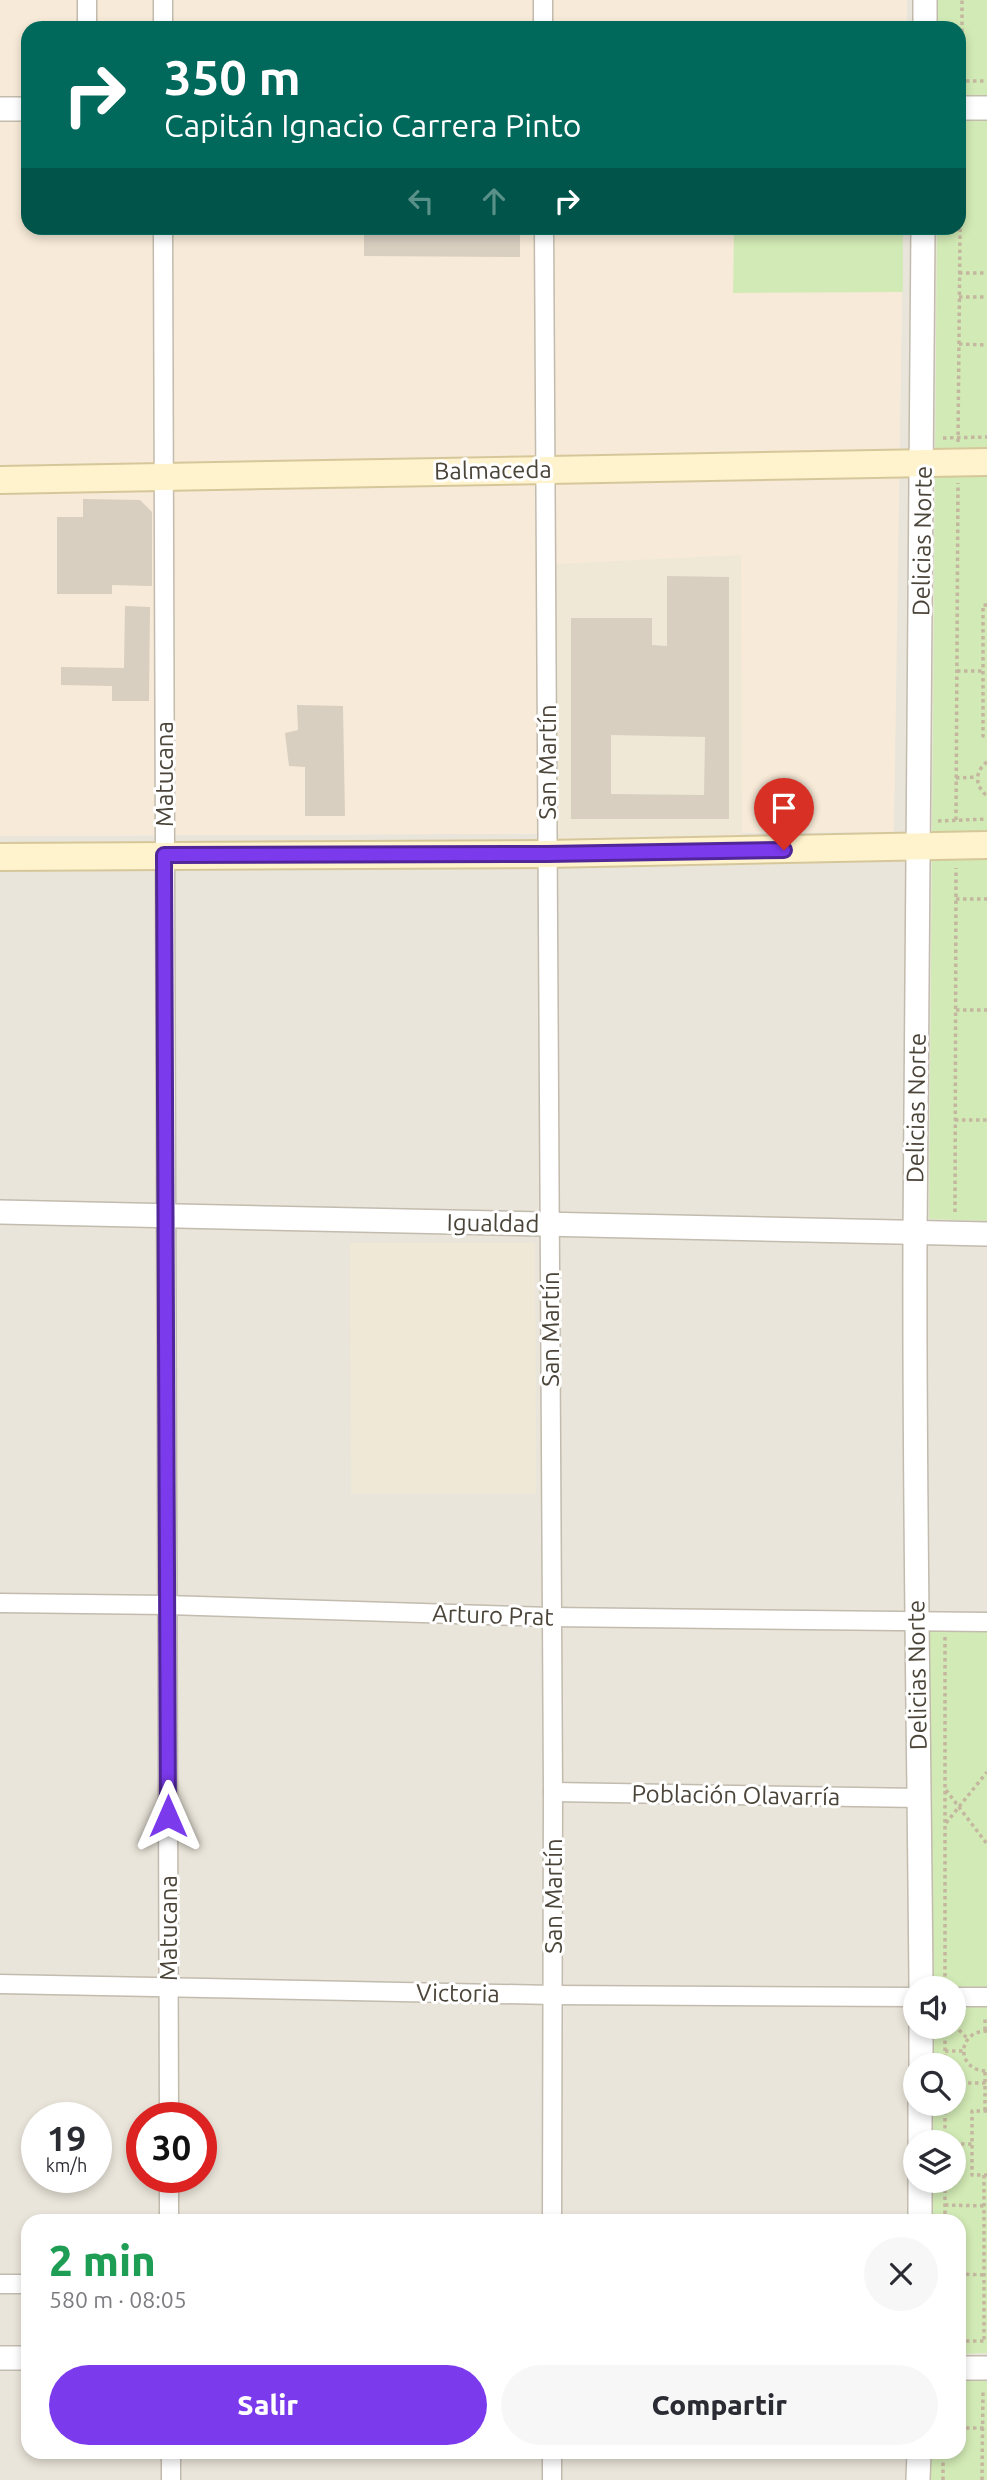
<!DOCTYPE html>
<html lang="es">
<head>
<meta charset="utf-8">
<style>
  :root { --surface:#fff; --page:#f7f7f7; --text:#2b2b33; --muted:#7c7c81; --accent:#7c3aed }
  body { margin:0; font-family:Ubuntu,sans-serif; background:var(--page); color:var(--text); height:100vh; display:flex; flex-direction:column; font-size:26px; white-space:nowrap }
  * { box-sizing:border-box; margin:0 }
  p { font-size:23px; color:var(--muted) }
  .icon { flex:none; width:38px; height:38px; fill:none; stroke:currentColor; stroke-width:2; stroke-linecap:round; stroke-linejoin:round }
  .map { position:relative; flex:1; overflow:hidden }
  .sheet { position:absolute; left:21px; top:2214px; width:945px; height:245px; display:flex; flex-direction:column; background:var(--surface); border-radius:21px; box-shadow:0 4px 10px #0003 }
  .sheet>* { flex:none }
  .top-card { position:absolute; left:21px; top:21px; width:945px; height:214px; border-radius:21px; box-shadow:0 4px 10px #0003; background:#00695c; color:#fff; overflow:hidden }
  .buttons { position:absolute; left:903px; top:1976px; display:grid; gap:14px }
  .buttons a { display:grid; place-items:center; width:63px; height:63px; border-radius:50%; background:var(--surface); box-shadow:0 4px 10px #0003; font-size:35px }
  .speed { position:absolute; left:21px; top:2102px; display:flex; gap:14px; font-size:35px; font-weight:700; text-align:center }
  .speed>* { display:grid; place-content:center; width:91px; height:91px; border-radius:50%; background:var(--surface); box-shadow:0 4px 10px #0003; line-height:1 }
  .speed small { font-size:18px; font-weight:400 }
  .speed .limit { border:10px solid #d22; background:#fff; color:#111 }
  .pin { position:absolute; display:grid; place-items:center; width:60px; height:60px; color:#fff; margin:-72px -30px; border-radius:50% 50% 50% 0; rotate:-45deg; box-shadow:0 0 7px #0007 }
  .pin .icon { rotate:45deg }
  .me { position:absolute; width:77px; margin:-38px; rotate:0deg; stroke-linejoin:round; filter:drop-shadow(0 0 5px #0008) }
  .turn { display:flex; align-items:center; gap:24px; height:147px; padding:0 28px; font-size:32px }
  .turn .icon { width:91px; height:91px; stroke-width:2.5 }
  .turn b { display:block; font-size:49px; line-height:60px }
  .lanes { display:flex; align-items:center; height:66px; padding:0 28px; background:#0003; justify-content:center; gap:35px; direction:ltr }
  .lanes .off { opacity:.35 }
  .round { display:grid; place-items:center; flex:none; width:74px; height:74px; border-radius:37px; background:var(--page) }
  .summary { display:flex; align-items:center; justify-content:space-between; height:119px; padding:0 28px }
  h1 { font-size:42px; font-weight:800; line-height:52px; color:#1e9e55 }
  .cta { display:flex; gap:14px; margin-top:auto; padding:14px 28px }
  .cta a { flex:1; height:80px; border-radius:42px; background:var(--accent); color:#fff; font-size:28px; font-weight:800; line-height:80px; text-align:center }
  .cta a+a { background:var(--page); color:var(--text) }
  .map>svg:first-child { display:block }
  .residential { fill:#eae5da; fill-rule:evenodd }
  .commercial { fill:#f7ead8 }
  .education { fill:#efe8d6 }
  .green { fill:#d2eab5 }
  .building { fill:#d8cfc1; fill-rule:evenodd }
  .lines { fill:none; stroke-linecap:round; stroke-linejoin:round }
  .minor-casing { stroke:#c2bbae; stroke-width:21 }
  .tertiary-casing { stroke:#c2bbae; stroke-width:26 }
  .secondary-casing { stroke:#d6c79b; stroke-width:30 }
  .path { stroke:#c4b79f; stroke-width:3.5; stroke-dasharray:3.5 3.5; stroke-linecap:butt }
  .minor { stroke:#fff; stroke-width:18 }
  .tertiary { stroke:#fff; stroke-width:23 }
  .secondary { stroke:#fff3cd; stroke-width:26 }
  .route-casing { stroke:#51269a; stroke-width:18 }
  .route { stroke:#7c3aed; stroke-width:12 }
  .labels { text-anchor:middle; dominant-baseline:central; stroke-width:6; stroke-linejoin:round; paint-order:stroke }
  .street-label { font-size:24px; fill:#4b4439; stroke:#fff }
</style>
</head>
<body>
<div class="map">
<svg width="987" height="2480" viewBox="0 0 987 2480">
  <rect width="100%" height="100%" fill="#f6f3ec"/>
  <!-- residential -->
  <path class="residential" d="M907 0H987V2480H0V836L893 832 903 228H959V28H906ZM915 1988H954V2026H915ZM915 2065H954V2104H915ZM37 2118H96V2177H37ZM142 2118H201V2177H142ZM915 2142H954V2180H915ZM28 2221H959V2452H28Z"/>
  <!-- commercial -->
  <polygon class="commercial" points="0,0 907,0 906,28 28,28 28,228 903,228 894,832 0,836"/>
  <!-- education -->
  <g class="education">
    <polygon points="741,555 742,836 559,839 554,564"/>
    <polygon points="350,1243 535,1243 536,1494 351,1494"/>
  </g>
  <!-- green -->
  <g class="green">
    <polygon points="938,0 987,0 987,1221 929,1219 937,228 959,228 959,28 938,28"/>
    <polygon points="734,228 903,228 903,292 733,293"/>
    <polygon points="930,1629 987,1631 987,2353 959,2354 959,2221 931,2221 931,2181 954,2180 954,2142 931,2142 931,2104 954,2104 954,2065 931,2065 931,2027 954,2026 954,1988 931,1988"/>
    <polygon points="987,2378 987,2480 931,2480 931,2452 959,2452 959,2379"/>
  </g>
  <!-- building -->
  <g class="building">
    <polygon points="432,228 520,228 520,257 364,256 364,235 432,235"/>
    <polygon points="83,499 140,500 152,512 152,586 112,585 112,594 57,594 57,517 83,517"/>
    <path d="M667 576 729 577V819H571V618H652V645L667 646ZM611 735 705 737 704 795 611 794Z"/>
    <polygon points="125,606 150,607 149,701 112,701 112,686 61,685 61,667 124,668"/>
    <polygon points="297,705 343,706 345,816 305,816 305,767 289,766 285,733 298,730"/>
  </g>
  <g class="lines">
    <defs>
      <g id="minor">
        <polyline points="163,0 163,28"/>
        <polyline points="543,0 543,28"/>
        <polyline points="87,28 87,0"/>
        <polyline points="163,228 169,2118"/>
        <polyline points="544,228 553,1792 552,2221"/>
        <polyline points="0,1603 167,1605 551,1617 987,1622"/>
        <polyline points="553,1792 919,1798"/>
        <polyline points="0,1984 553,1995 915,1997"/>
        <polyline points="954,1997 987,1997"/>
        <polyline points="169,2177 169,2221"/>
        <polyline points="0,2284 28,2284"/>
        <polyline points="171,2452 171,2480"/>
        <polyline points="552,2480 552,2452"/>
      </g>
      <g id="tertiary">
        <polyline points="925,28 925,0"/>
        <polyline points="959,108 987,108"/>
        <polyline points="0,109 28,109"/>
        <polyline points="0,1212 987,1234"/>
        <path d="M921 1988C919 1737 914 1487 915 1236 915 900 923 564 923 228"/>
        <polyline points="921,2065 921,2026"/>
        <polyline points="920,2142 920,2104"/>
        <polyline points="920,2221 920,2180"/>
        <polyline points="0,2358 28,2358"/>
        <polyline points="959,2368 987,2368"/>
        <polyline points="918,2480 919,2452"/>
      </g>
      <g id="secondary">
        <polyline points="0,480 987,462"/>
        <polyline points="0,857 547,854 987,845"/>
      </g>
    </defs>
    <!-- minor casing -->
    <use href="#minor" class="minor-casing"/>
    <!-- tertiary casing -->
    <use href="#tertiary" class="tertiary-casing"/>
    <!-- secondary casing -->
    <use href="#secondary" class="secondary-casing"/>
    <!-- path -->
    <g class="path">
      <polyline points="959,81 987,81"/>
      <polyline points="962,81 962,0"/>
      <polyline points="959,273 987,273"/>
      <polyline points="959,297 987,297"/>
      <polyline points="959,344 987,345"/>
      <polyline points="943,438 987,437"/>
      <polyline points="958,442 961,128"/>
      <polyline points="987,605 983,605 983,736 987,736"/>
      <polyline points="957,671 983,671"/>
      <path d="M987 762C974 772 975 786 987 796"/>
      <polyline points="956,778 977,777"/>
      <polyline points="956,820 958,483"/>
      <polyline points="938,821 987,819"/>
      <polyline points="956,899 987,899"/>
      <polyline points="956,1010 987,1010"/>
      <polyline points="955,1120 987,1120"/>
      <polyline points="955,1212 956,868"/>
      <polyline points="945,1637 945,1982"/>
      <polyline points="946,1790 987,1844"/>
      <polyline points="946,1823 987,1772"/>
      <polyline points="954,2025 967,2038"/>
      <polyline points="985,2030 985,2016"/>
      <path d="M987 2031C956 2031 956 2071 987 2071"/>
      <polyline points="945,2051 963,2051"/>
      <polyline points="945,2065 945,2026"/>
      <polyline points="985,2072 985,2111"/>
      <polyline points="954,2083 987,2083"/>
      <polyline points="945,2104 945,2142"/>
      <polyline points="987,2111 972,2111 972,2175 987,2175"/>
      <polyline points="954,2144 972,2144"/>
      <polyline points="984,2175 984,2341"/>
      <polyline points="945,2205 987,2206"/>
      <polyline points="945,2221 945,2180"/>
      <polyline points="959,2274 987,2275"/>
      <polyline points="959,2341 987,2341"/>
      <polyline points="959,2428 987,2428"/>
      <polyline points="943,2480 943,2452"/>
      <polyline points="982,2480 983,2389"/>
    </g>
    <!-- minor -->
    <use href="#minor" class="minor"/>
    <!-- tertiary -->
    <use href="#tertiary" class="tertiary"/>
    <!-- secondary -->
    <use href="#secondary" class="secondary"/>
  </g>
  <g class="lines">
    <defs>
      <polyline id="route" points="168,1816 164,855 547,854 784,850"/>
    </defs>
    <!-- route casing -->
    <use href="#route" class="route-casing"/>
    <!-- route -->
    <use href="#route" class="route"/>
  </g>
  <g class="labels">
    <!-- street labels -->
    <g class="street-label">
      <text transform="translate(493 470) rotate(-1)">Balmaceda</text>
      <text transform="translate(922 541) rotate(-89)">Delicias Norte</text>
      <text transform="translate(547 762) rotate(-90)">San Martín</text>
      <text transform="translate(164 774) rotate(-90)">Matucana</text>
      <text transform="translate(916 1108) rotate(-89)">Delicias Norte</text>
      <text transform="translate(493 1223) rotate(1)">Igualdad</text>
      <text transform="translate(550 1329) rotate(-90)">San Martín</text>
      <text transform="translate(493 1615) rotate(2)">Arturo Prat</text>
      <text transform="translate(917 1675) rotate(-91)">Delicias Norte</text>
      <text transform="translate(736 1795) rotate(1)">Población Olavarría</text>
      <text transform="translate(553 1896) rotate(-90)">San Martín</text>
      <text transform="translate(168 1928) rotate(-90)">Matucana</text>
      <text transform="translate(458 1993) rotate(1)">Victoria</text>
    </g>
  </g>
</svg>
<div class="buttons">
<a><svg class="icon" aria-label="sound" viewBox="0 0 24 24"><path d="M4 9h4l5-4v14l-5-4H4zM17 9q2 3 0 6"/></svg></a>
<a><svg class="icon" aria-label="search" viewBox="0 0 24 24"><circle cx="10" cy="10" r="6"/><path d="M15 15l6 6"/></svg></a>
<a><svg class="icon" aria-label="layers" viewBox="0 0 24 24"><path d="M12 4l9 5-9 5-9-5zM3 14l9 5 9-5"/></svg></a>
</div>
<div class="speed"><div>19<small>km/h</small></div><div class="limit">30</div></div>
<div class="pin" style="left:784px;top:850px;background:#d93025"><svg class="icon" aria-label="arrive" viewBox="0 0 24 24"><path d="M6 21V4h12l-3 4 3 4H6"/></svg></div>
<svg class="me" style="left:168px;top:1816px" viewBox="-20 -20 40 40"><path d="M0-17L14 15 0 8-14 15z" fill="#7c3aed" stroke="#fff" stroke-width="4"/></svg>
<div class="top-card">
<div class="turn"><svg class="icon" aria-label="right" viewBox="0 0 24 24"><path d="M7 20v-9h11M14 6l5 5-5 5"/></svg><div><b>350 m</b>Capitán Ignacio Carrera Pinto</div></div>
<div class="lanes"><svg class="icon off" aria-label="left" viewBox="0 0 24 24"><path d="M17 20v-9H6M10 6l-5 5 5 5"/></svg><svg class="icon off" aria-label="ahead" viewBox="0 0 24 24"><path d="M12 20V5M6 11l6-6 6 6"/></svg><svg class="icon" aria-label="right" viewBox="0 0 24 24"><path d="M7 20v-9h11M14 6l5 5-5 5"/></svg></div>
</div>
<section class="sheet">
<div class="summary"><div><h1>2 min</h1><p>580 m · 08:05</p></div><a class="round"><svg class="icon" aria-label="close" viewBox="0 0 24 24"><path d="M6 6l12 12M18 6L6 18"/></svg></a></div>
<div class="cta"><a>Salir</a><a>Compartir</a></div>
</section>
</div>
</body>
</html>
